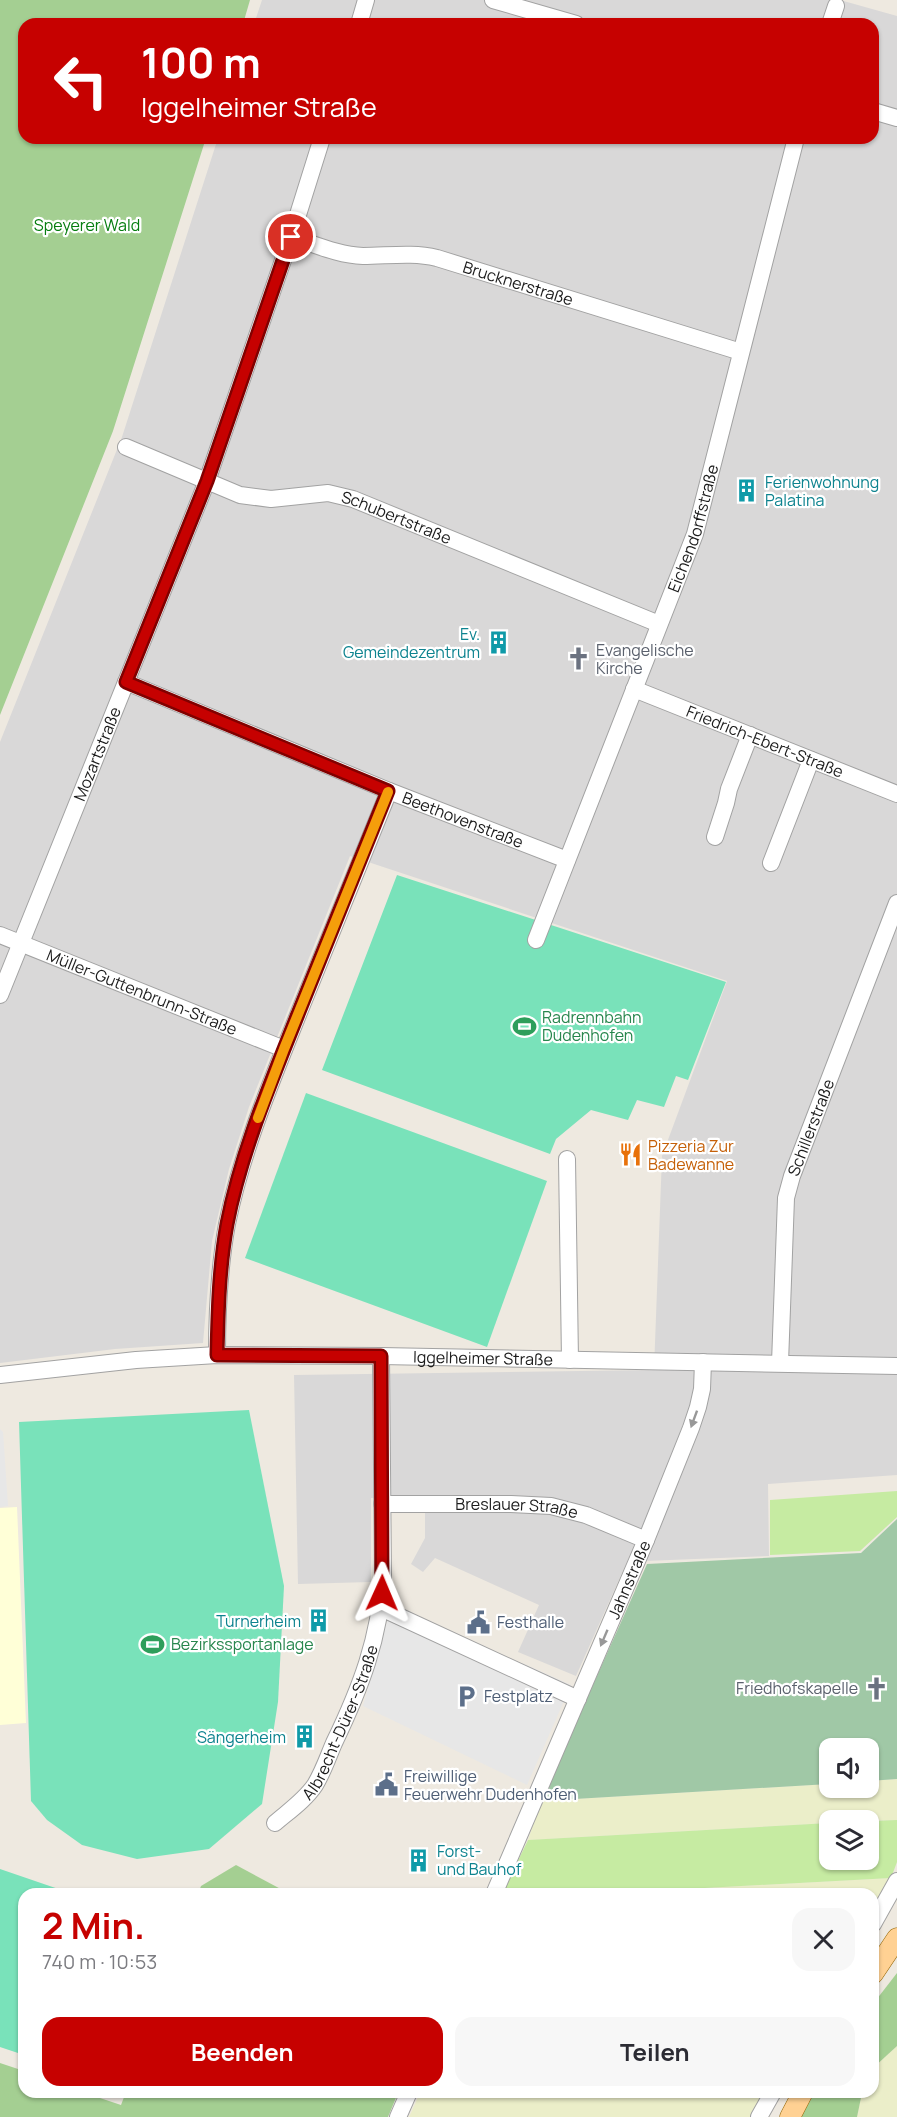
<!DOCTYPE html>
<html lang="de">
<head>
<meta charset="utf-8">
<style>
  :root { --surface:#fff; --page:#f7f7f7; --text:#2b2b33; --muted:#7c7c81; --accent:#c60100 }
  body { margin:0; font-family:Manrope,sans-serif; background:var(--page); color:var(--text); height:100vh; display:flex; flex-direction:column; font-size:22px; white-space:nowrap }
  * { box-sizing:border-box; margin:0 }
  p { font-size:20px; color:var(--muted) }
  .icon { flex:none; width:33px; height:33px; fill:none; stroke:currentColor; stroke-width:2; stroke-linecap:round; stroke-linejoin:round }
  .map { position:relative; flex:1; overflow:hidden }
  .side { position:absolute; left:18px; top:1888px; width:861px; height:210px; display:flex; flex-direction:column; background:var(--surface); border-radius:18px; box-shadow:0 2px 4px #0004 }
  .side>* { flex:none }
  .hud { position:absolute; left:18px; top:18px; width:861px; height:126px; border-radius:18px; box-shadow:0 2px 4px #0004; background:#c60100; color:#fff; overflow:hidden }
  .tools { position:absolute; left:819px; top:1738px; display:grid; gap:12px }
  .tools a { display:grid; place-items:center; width:60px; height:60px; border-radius:12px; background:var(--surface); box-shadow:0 2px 4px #0004; font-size:30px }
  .pin { position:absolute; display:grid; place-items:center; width:51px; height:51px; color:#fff; margin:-26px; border:3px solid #fff; border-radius:50%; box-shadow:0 2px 6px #0007 }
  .me { position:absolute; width:66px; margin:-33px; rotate:1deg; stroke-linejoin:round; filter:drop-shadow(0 0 4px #0008) }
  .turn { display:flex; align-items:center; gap:21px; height:126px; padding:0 24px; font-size:27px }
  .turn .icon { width:78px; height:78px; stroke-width:2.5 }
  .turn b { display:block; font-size:42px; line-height:51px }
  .round { display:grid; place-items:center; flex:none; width:63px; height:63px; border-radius:18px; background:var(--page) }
  .head { display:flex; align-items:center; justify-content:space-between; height:102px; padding:0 24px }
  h1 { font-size:36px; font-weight:700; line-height:45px; color:var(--accent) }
  .cta { display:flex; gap:12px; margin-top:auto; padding:12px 24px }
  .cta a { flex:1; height:69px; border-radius:18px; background:var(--accent); color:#fff; font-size:24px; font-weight:700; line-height:69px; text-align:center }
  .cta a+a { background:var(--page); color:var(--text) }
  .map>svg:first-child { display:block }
  .residential { fill:#d9d8d8 }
  .education { fill:#ffffd7 }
  .farmland { fill:#ebeec9 }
  .grass { fill:#c6eba2 }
  .forest { fill:#a4cf92 }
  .cemetery { fill:#a0c8a6 }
  .pitch { fill:#79e2ba }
  .parking { fill:#e7e7e7 }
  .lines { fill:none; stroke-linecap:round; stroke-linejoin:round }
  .minor-casing { stroke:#a2a2a2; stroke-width:18 }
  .major-casing { stroke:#926300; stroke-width:21 }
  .minor { stroke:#fff; stroke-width:16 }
  .major { stroke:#ffd193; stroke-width:20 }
  .oneway { fill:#989898 }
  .route-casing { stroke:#810100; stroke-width:15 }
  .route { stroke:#c60100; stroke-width:10 }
  .slow { stroke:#f59e0b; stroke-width:10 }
  .labels { text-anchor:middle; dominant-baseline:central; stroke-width:4.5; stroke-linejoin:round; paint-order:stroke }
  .park-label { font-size:16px; fill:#067d10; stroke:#fff }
  .street-label { font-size:16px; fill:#1b1b1b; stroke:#fff }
  .culture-label { font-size:16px; fill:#0d838f; stroke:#fff; text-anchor:end }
  .worship-label { font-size:16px; fill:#5b616d; stroke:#fff; text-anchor:start }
  .leisure-label { font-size:16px; fill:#27864d; stroke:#fff; text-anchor:start }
  .food-label { font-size:16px; fill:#c56008; stroke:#fff; text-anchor:start }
  .service-label { font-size:16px; fill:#4e5e75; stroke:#fff; text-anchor:start }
</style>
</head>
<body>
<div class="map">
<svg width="897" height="2117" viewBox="0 0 897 2117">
  <rect width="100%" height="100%" fill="#eee9e0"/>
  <!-- residential -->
  <polygon class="residential" points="262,0 840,0 897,16 897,1475 768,1484 769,1556 645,1561 630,1555 576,1676 518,1652 539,1605 435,1558 423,1572 411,1564 425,1538 425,1497 371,1498 371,1582 298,1584 294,1375 654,1370 662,1156 727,981 350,856 249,1107 229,1169 212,1241 203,1343 115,1349 0,1363 0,742 122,437 218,138 873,138 873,24 254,24"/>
  <!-- education -->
  <polygon class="education" points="17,1507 26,1723 0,1725 0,1508"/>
  <!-- farmland -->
  <g class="farmland">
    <polygon points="897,1779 897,1820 830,1821 829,1823 528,1840 541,1801 829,1784 830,1788 868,1788 869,1781"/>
    <polygon points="891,1878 873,1912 873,1894 595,1894"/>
    <polygon points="897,2046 897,2117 857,2117 862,2093 873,2092 873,2068"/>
    <polygon points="420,2093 766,2093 753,2117 409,2117"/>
  </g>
  <!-- grass -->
  <g class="grass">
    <polygon points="897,1491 897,1517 860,1551 770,1555 770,1500"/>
    <polygon points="897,1820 897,1862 891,1878 595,1894 502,1894 528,1840 829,1823 830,1860 868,1860 869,1821"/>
  </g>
  <!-- forest -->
  <g class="forest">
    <polygon points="0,0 250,0 243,24 24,24 24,138 206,138 113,431 0,715"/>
    <polygon points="236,1865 290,1894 198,1894 201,1886"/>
    <polygon points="897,1973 897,2046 873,2068 873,2004"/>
    <polygon points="0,2063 24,2071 24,2092 85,2093 121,2105 126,2092 398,2093 388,2117 0,2117"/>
    <polygon points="815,2092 862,2093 857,2117 801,2117"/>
  </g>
  <!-- cemetery -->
  <polygon class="cemetery" points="897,1519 897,1779 869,1781 868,1749 830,1749 829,1784 541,1801 647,1564 861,1553"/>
  <!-- pitch -->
  <g class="pitch">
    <polygon points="397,875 726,982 688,1080 676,1076 664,1107 637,1100 628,1120 591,1110 556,1139 550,1154 322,1070"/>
    <polygon points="306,1093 547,1181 487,1347 245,1258"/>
    <polygon points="249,1410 284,1586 278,1702 262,1804 209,1849 137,1859 82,1845 47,1820 31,1801 19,1422"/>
    <polygon points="0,1869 73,1894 24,1894 24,2055 0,2047"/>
  </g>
  <!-- parking -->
  <g class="parking">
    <polygon points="0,1429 3,1432 8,1506 0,1507"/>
    <polygon points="388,1618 515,1678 522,1663 571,1685 527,1785 363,1706"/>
  </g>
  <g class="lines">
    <defs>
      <g id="minor">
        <polyline points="493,0 576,24"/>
        <polyline points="359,24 366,0"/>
        <polyline points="830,24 836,6"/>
        <polyline points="873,111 897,118"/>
        <path id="s1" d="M291 237C314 244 338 255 363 256 388 256 412 252 437 258L741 352"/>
        <path id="s2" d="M126 447 240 495 271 499 328 493 353 499 659 624"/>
        <path id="s3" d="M126 682 389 791 567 860"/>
        <path id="s4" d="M634 689 897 794"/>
        <polyline points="715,837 726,803 729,789 750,735"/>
        <polyline points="771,863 811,760"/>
        <path id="s5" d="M0 935 284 1049"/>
        <path id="s6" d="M536 940 695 534 796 138"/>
        <path id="s7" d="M0 995 207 481 291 237 322 138"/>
        <polyline points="567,1159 570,1360"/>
        <path d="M217 1355C217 1311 219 1268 227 1224 242 1150 272 1080 300 1010 329 937 359 864 389 791"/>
        <path id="s8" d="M780 1363 786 1198 792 1176 897 903"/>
        <path id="s9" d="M0 1375 136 1360 217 1355 381 1356 897 1366"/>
        <path id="s10" d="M382 1504H511L551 1506 586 1515 646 1540"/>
        <polyline points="381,1608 578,1699"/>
        <path id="s11" d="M275 1823C289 1811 305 1800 315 1785 323 1772 328 1757 334 1743 360 1689 380 1638 383 1577L381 1356"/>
        <path id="s12" d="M494 1894 646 1540 691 1428 698 1407 702 1389 703 1362"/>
        <polyline points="873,1924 897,1881"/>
        <polyline points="398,2117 409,2092"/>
        <polyline points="759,2117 773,2092"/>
      </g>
      <g id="major">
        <polyline points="873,1974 897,1938"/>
        <polyline points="790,2117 803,2092"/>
      </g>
    </defs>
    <!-- minor casing -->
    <use href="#minor" class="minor-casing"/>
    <!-- major casing -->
    <use href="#major" class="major-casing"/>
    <!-- minor -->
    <use href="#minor" class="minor"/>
    <!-- major -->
    <use href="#major" class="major"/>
  </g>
  <!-- one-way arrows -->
  <defs><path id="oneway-solid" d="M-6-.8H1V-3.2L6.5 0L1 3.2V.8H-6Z" transform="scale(1.5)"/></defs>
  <g class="oneway">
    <use href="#oneway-solid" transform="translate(694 1419) rotate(110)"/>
    <use href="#oneway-solid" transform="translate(604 1638) rotate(113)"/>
  </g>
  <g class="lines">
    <defs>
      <path id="route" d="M291 237 207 481 126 682 388 791C358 866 328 940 298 1014 271 1082 241 1152 227 1224 219 1268 218 1311 217 1355L381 1356 382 1593"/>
    </defs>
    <!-- route casing -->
    <use href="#route" class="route-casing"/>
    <!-- route -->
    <use href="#route" class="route"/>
    <!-- slow -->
    <polyline class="slow" points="258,1118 284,1049 388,792"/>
  </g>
  <!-- icons -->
  <defs>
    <symbol id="building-bare" viewBox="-9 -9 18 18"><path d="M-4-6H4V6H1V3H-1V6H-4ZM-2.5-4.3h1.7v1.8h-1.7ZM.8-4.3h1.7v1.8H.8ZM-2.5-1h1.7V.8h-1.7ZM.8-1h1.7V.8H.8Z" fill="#0f9aa8" stroke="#fff" stroke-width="2.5" paint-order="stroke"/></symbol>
    <symbol id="church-bare" viewBox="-9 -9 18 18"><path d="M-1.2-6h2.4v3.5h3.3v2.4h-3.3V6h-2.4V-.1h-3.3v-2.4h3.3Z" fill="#6b7280" stroke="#fff" stroke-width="2.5" paint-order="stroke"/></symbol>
    <symbol id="stadium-bare" viewBox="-9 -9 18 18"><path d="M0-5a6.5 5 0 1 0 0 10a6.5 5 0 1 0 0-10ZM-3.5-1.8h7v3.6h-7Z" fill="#2e9e5b" stroke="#fff" stroke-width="2.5" paint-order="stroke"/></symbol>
    <symbol id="restaurant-bare" viewBox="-9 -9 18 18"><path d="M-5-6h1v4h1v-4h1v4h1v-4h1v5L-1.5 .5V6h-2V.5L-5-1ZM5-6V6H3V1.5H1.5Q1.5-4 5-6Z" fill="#e8710a" stroke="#fff" stroke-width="2.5" paint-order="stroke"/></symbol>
    <symbol id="civic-bare" viewBox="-9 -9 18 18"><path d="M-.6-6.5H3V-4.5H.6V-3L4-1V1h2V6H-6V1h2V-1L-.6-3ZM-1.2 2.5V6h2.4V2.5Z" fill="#5c6f8a" stroke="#fff" stroke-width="2.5" paint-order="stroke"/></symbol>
    <symbol id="parking-bare" viewBox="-9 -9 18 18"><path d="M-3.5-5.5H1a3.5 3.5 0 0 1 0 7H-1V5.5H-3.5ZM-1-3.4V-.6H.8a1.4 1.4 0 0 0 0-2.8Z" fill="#5c6f8a" stroke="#fff" stroke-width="2.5" paint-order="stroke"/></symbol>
  </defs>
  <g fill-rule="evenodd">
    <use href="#building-bare" x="730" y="474" width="33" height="33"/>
    <use href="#building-bare" x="482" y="626" width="33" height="33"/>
    <use href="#church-bare" x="562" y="642" width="33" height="33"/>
    <use href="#stadium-bare" x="508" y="1010" width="33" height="33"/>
    <use href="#restaurant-bare" x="614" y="1138" width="33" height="33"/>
    <use href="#building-bare" x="302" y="1604" width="33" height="33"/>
    <use href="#civic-bare" x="462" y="1606" width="33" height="33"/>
    <use href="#stadium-bare" x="136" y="1628" width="33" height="33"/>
    <use href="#church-bare" x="860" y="1672" width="33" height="33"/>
    <use href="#parking-bare" x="450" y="1680" width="33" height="33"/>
    <use href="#building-bare" x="288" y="1720" width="33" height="33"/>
    <use href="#civic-bare" x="370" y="1768" width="33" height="33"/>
    <use href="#building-bare" x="402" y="1844" width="33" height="33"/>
  </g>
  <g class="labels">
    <!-- park labels -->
    <g class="park-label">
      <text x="87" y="225">Speyerer Wald</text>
    </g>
    <!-- street labels -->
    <g class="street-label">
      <text stroke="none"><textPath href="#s1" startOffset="234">Brucknerstraße</textPath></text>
      <text stroke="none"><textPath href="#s2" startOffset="285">Schubertstraße</textPath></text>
      <text stroke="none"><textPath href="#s6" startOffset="441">Eichendorffstraße</textPath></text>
      <text stroke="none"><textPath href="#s4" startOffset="141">Friedrich-Ebert-Straße</textPath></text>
      <text stroke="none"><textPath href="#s7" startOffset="260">Mozartstraße</textPath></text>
      <text stroke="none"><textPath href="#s3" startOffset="364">Beethovenstraße</textPath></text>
      <text stroke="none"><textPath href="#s5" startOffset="153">Müller-Guttenbrunn-Straße</textPath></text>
      <text stroke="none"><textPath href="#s8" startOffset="240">Schillerstraße</textPath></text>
      <text stroke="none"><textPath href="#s9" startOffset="484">Iggelheimer Straße</textPath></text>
      <text stroke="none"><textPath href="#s10" startOffset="135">Breslauer Straße</textPath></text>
      <text stroke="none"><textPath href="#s12" startOffset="342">Jahnstraße</textPath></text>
      <text stroke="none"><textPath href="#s11" startOffset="123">Albrecht-Dürer-Straße</textPath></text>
    </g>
    <!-- culture labels -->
    <g class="culture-label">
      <text x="765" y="482" text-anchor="start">Ferienwohnung<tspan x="765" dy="18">Palatina</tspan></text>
      <text x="480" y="634">Ev.<tspan x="480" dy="18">Gemeindezentrum</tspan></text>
      <text x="301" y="1621">Turnerheim</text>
      <text x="286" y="1737">Sängerheim</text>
      <text x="437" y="1851" text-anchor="start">Forst-<tspan x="437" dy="18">und Bauhof</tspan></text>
    </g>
    <!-- worship labels -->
    <g class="worship-label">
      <text x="596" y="650">Evangelische<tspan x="596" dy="18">Kirche</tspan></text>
      <text x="858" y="1688" text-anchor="end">Friedhofskapelle</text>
    </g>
    <!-- leisure labels -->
    <g class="leisure-label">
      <text x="542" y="1017">Radrennbahn<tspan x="542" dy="18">Dudenhofen</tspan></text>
      <text x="171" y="1644">Bezirkssportanlage</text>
    </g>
    <!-- food labels -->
    <g class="food-label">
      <text x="648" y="1146">Pizzeria Zur<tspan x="648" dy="18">Badewanne</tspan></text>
    </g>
    <!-- service labels -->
    <g class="service-label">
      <text x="497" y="1622">Festhalle</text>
      <text x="484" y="1696">Festplatz</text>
      <text x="404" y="1776">Freiwillige<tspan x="404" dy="18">Feuerwehr Dudenhofen</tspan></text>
    </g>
  </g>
</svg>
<div class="tools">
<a><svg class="icon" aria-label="sound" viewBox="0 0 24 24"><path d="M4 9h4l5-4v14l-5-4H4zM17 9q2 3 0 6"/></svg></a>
<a><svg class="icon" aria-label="layers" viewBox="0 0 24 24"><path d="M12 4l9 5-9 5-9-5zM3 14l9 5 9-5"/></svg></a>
</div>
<div class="pin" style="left:291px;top:237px;background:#d93025"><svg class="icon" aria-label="arrive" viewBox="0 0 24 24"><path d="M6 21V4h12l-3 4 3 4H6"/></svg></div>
<svg class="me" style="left:382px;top:1593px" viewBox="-20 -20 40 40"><path d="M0-17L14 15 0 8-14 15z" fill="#c60100" stroke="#fff" stroke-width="4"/></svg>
<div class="hud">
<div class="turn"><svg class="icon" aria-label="left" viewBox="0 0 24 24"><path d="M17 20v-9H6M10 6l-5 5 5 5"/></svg><div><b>100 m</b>Iggelheimer Straße</div></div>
</div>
<section class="side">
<div class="head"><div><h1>2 Min.</h1><p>740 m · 10:53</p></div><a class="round"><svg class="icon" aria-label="close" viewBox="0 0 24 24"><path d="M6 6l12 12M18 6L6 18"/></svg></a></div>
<div class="cta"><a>Beenden</a><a>Teilen</a></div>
</section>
</div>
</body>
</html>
